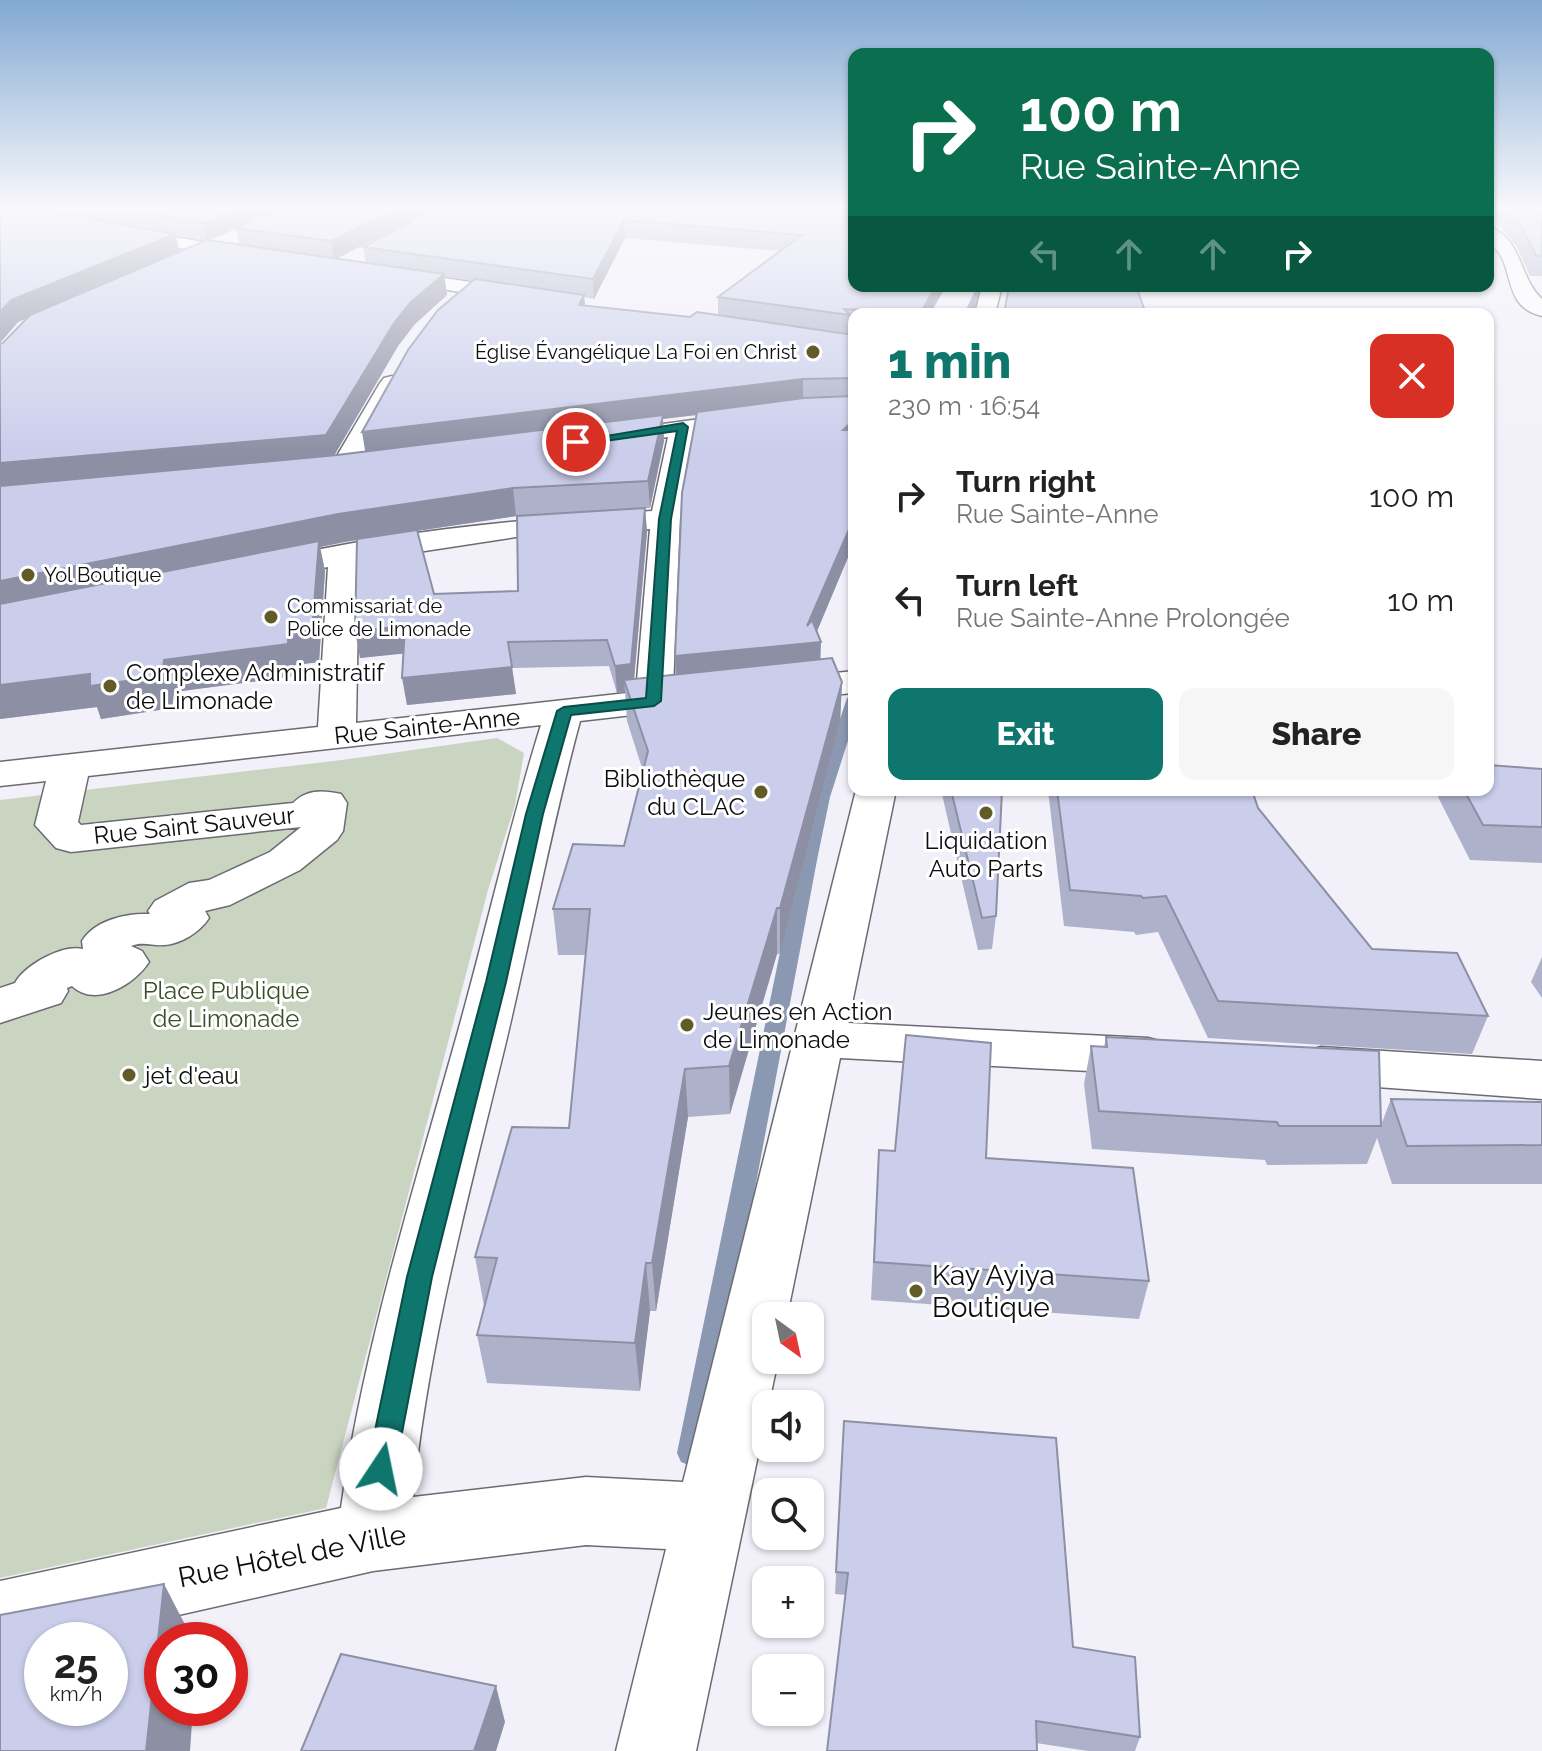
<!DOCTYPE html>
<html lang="en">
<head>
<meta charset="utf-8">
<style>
  :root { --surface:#fff; --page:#f6f6f6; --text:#222; --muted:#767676; --accent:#0f766e }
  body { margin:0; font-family:Raleway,sans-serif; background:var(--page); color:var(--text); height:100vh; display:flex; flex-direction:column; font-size:30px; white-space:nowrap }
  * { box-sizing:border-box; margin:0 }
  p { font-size:26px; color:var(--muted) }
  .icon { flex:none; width:44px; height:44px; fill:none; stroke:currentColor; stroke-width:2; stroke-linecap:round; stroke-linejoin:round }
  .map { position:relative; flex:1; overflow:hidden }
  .side { position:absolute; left:848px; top:308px; width:646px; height:488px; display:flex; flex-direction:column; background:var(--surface); border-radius:16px; box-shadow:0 2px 6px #0004 }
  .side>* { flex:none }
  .banner { position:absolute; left:848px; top:48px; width:646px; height:244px; border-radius:16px; box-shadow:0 2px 6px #0004; background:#0b6e4f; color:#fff; overflow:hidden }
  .needle { width:52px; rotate:147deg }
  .fabs { position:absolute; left:752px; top:1302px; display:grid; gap:16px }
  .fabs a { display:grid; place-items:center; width:72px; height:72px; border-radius:16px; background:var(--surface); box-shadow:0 2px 6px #0004; font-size:40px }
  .speed { position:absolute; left:24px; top:1622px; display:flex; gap:16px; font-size:40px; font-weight:700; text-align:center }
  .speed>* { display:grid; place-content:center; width:104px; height:104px; border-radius:50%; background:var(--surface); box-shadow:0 2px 6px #0004; line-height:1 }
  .speed small { font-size:20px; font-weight:400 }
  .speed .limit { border:12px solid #d22; background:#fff; color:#111 }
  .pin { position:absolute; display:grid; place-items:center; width:68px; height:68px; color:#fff; margin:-34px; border:4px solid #fff; border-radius:50%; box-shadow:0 2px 8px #0007 }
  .me { position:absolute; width:88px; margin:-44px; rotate:11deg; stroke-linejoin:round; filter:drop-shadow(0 0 6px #0008) }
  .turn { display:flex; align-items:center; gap:28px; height:168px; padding:0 40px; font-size:36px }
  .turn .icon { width:104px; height:104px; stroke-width:2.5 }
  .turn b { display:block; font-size:56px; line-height:68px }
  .lanes { display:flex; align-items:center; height:76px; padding:0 40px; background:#0003; justify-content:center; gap:40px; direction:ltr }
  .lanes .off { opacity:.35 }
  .round { display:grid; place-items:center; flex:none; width:84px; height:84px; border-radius:16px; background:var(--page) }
  .head { display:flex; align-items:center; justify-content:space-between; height:136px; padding:0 40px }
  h1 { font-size:48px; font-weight:800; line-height:60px; color:var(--accent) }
  .action { display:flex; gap:16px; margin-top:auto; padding:16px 40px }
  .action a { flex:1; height:92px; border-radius:16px; background:var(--accent); color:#fff; font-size:32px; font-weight:800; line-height:92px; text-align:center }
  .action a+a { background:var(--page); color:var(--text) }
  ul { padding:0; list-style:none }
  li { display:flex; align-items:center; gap:24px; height:104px; padding:0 40px }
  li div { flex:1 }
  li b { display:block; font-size:30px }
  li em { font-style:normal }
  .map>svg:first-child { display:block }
  .green { fill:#cad5c1 }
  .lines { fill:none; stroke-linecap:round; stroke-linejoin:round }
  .stream { fill:#8a98b1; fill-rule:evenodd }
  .minor-casing { stroke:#6c6b72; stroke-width:3 }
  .minor { fill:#fff; fill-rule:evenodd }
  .wall { fill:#aeb1ca; fill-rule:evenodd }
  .shaded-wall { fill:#8d90a4 }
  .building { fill:#caceeb; stroke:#8d90a4; stroke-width:2; fill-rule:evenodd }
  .route { fill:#0f766e; stroke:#0a4d48; stroke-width:2 }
  .poi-dot { fill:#615b27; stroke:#fff; stroke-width:3 }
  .labels { text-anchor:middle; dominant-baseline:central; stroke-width:6; stroke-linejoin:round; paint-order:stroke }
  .far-poi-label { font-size:20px; fill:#0c0b0e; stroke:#fff; text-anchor:start }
  .poi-label { font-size:24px; fill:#0c0b0e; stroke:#fff; text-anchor:start }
  .street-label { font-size:24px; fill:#0c0b0e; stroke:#fff }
  .park-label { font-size:24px; fill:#394e24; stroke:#fff }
  .near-poi-label { font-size:28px; fill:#0c0b0e; stroke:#fff; text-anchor:start }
  .near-street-label { font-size:28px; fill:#0c0b0e; stroke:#fff }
</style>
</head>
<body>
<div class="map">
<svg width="1542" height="1751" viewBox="0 0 1542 1751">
  <rect width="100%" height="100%" fill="#f2f0f9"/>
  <!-- green -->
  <polygon class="green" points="497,738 524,753 515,805 488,890 326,1508 0,1578 0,800 342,760"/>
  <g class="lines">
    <!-- stream -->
    <g class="stream">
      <polygon points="977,286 985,286 972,314 964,314"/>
      <polygon points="854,694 854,722 830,797 818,855 705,1453 701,1462 691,1466 681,1462 677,1453 800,855 814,797 847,698"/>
    </g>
    <defs>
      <g id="minor">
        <polygon points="0,207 250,250 259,255 250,260 0,217"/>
        <path d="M1488 227C1522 236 1519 279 1542 299V316C1507 308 1513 278 1501 256 1499 251 1492 246 1488 242Z"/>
        <polygon points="385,269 523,290 533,296 523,302 378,279 375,275"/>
        <polygon points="982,286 1002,286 995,314 975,314"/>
        <polygon points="392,376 400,378 404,383 356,471 352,477 332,477 328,471 380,383 384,378"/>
        <path d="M854 403V417L803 419 695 434 680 519 673 688 698 690 703 698 698 706 685 709 580 721C551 828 531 937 505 1046 469 1194 428 1344 413 1497L586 1477 683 1482 856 790H896L848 1023 1148 1038 1166 1043 1174 1056 1166 1069 1148 1074 840 1058 787 1316H766V1360H778L696 1751H616L666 1549 586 1545 373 1571 68 1640H42V1646L0 1655V1581L341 1508C363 1350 412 1195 455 1042 485 936 508 830 541 725L88 776 78 822 81 825 293 803C307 789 323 790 341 794L347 803 343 831 337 840 300 870 230 905 205 911 209 918C200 932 181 944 164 945 152 946 143 941 131 946L142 951 149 962C134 985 95 1008 72 986L67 988 68 991 61 1003 0 1023V988L15 983C25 965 62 944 83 949L82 941C95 920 126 913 150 914L148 911 155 901 189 883 209 880 270 852 301 827 71 852 56 848 35 825 46 781 0 786V762L318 727 328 567 263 580 252 578 247 571 252 564C383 532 518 519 652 511L668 437 606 446 597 443 593 438 597 433 803 405ZM650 529 636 692 356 723 359 561 516 537Z"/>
        <polygon points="854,671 854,693 782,699 769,696 764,688 769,680"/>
        <polygon points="1321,1047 1542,1061 1542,1099 1321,1083 1303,1078 1295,1065 1303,1052"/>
      </g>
    </defs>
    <!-- minor casing -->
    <use href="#minor" class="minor-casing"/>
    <!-- minor -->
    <use href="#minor" class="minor"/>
  </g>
  <!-- wall -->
  <g class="wall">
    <path d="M0 207H854V286H946L930 314H854V330H850V335H854V543L817 631 820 659 842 682 840 723 780 954H777L730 1114 688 1117 656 1311H650L640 1391 487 1383 477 1335 484 1306 475 1257 569 1128 586 955H558L553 909 624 846 643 771 627 721 625 692 617 693 609 666 512 668 516 694 407 705 403 653 360 658 357 540 320 547 325 571 319 662 295 665V676L174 692 172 708 101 719 97 707 0 719V344L3 343 27 318 18 322 0 343ZM431 210 363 247 366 263 337 258ZM236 228 239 244 209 240ZM175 235 205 241 179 251ZM625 238 779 251 718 297V315L690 317 585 306 584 297 594 299ZM444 277 473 281 366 452 334 455 398 346 415 324 447 295ZM696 415 676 674 634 679 647 532 645 508H650L664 441 663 419ZM517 516 518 591 434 594 417 531Z"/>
    <polygon points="1493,207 1542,207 1542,276 1530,276 1517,247 1491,214"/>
    <polygon points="1542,769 1542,863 1470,860 1438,797 1440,790 1488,790"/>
    <polygon points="941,790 1002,790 996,916 992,949 978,950"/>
    <polygon points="1048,790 1252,790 1258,808 1372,949 1488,1016 1472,1054 1208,1038 1158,932 1136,935 1134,932 1064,926"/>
    <polygon points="1542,957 1542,998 1531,982"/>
    <polygon points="1106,1037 1381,1125 1391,1099 1542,1102 1542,1184 1392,1184 1377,1138 1367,1164 1267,1165 1265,1160 1092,1149 1084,1084 1091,1046 1104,1047"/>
    <polygon points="879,1150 986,1158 1149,1281 1139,1319 871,1300"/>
    <polygon points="844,1421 1073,1647 1140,1737 1135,1751 1088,1751 1036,1743 846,1595 835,1594"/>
  </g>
  <!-- shaded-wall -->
  <g class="shaded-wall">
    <polygon points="243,207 287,207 207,241 203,223"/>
    <polygon points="402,207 438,207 334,260 331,241"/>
    <polygon points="624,220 625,238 594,299 593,279"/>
    <polygon points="175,234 180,253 18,322 0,343 0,312 11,300"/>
    <polygon points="444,274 447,295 415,324 398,346 331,461 0,491 0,463 394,323 411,302"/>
    <polygon points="936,286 946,286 930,314 921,314"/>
    <polygon points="584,295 586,316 579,305"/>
    <polygon points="803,379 803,402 663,419 664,441 650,508 648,481 366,456 362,432"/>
    <polygon points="854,420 854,443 843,430"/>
    <polygon points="513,488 516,516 343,542 320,547 325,571 319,662 295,665 295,676 174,692 172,708 101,719 97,707 0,719 0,685 90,674 162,676 0,613 0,581 338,514"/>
    <polygon points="645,508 647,532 633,691 624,680 625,692 617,693 615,666"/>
    <polygon points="854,518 854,543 812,643 821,642 820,672 676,687 675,656 807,626"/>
    <polygon points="405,626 409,653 360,658 355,631"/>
    <polygon points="512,667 516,694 407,705 402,678"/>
    <polygon points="842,682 840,723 780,954 780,908"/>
    <polygon points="777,908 777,954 730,1114 729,1066"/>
    <polygon points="685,1069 688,1117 656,1311 652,1263"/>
    <polygon points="646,1263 650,1311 640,1391 635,1343"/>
    <polygon points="164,1584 193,1640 162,1640 162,1708 193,1708 190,1751 146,1751"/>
    <polygon points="496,1686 505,1722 496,1751 474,1751"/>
  </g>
  <!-- building -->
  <g class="building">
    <polygon points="0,207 21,207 175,234 11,300 0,312"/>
    <polygon points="107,207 243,207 203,223"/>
    <polygon points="286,207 402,207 331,241 236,228"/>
    <polygon points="438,207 854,207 854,286 936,286 921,312 844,309 850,315 718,297 802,235 624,220 593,279 363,247"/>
    <polygon points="1505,207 1542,207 1542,256 1536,255 1522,228"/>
    <polygon points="207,240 444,274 411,302 394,323 326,435 0,463 0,344 3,343 30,315"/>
    <polygon points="475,279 584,295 579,305 690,317 697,312 854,335 854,378 803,379 362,432 408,350 438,310"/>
    <polygon points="1009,286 1136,286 1146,314 1004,314"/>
    <polygon points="854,396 854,420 843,430 854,430 854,518 807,626 812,620 821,642 675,656 682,493 697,412 804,398"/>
    <polygon points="663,415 648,481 513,488 338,514 0,581 0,486 337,455"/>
    <polygon points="645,508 631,664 615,666 607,640 508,642 512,667 402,678 405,626 355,631 357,539 417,530 434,594 518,591 517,516"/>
    <polygon points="319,541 312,631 288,633 288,644 164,660 162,676 90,686 90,674 0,685 0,604"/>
    <polygon points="832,658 842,682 780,908 777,908 729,1066 685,1069 652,1263 646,1263 635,1343 477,1335 497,1258 475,1257 512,1127 569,1128 590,909 553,909 573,844 624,846 648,751 624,680"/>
    <polygon points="1488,765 1542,769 1542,827 1483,825 1464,790 1488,790"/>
    <polygon points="951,790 1002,790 996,916 982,918"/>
    <polygon points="1057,790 1252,790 1258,808 1372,949 1457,953 1488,1016 1218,1001 1166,896 1143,898 1141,896 1070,890"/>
    <polygon points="906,1035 991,1043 986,1158 1133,1168 1149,1281 874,1262 879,1150 895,1151"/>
    <polygon points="1106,1037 1379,1051 1381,1126 1279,1126 1277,1122 1099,1111 1091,1046 1107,1047"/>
    <polygon points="1391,1099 1542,1102 1542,1145 1407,1146"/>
    <polygon points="844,1421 1056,1438 1073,1647 1135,1657 1140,1737 1036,1721 1037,1751 827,1751 848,1573 836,1572"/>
    <path d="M164 1584 146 1751H0V1615ZM42 1640H110V1708H42Z"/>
    <polygon points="341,1654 496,1686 474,1751 301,1751"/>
  </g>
  <!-- sky -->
  <linearGradient id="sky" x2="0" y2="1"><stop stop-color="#82a9d2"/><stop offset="0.46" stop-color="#f9f8fc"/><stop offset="1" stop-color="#f9f8fc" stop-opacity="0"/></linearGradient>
  <rect width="1542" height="452" fill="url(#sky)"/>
  <!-- route -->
  <polygon class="route" points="683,423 688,427 671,519 661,701 654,706 571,715 543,814 506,982 432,1277 395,1469 391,1478 381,1482 371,1478 367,1469 407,1277 486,982 526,814 557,711 564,707 646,698 659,519 677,431 576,445 571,442"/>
  <!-- markers -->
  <g class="poi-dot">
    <circle cx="813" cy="352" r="8"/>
    <circle cx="28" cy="575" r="8"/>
    <circle cx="271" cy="617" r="8"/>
    <circle cx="110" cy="686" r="8"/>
    <circle cx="761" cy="792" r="8"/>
    <circle cx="986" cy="813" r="8"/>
    <circle cx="687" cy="1025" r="8"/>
    <circle cx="129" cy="1075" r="8"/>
    <circle cx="916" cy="1291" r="8"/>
  </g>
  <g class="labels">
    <!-- far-poi labels -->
    <g class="far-poi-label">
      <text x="797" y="352" text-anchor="end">Église Évangélique La Foi en Christ</text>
      <text x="44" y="575">Yol Boutique</text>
      <text x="287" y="606">Commissariat de<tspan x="287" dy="23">Police de Limonade</tspan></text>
    </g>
    <!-- poi labels -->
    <g class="poi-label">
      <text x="126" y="672">Complexe Administratif<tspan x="126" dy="28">de Limonade</tspan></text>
      <text x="745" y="778" text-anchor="end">Bibliothèque<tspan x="745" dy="28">du CLAC</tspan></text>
      <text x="986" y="840" text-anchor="middle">Liquidation<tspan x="986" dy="28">Auto Parts</tspan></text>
      <text x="703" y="1011">Jeunes en Action<tspan x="703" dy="28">de Limonade</tspan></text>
      <text x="145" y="1075">jet d'eau</text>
    </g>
    <!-- street labels -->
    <g class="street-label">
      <text transform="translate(427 726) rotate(-6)">Rue Sainte-Anne</text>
      <text transform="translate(194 825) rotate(-6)">Rue Saint Sauveur</text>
    </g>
    <!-- park labels -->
    <g class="park-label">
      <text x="226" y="990">Place Publique<tspan x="226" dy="28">de Limonade</tspan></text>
    </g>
    <!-- near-poi labels -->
    <g class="near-poi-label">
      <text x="932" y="1275">Kay Ayiya<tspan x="932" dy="32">Boutique</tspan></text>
    </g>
    <!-- near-street labels -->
    <g class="near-street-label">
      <text transform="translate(292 1556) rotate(-11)">Rue Hôtel de Ville</text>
    </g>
  </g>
</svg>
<div class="fabs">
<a><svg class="needle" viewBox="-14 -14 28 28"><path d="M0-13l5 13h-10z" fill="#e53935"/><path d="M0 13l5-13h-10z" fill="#767676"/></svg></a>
<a><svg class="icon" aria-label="sound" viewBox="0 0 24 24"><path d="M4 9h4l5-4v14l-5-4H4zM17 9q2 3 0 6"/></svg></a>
<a><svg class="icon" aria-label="search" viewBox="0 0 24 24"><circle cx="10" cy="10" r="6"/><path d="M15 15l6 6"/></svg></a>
<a>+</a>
<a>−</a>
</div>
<div class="speed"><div>25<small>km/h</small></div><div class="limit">30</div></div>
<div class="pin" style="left:576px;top:442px;background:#d93025"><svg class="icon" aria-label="arrive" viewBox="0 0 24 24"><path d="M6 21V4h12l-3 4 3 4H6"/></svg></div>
<svg class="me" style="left:381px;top:1469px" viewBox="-20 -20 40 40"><circle r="19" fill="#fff"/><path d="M0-13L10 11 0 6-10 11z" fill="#0f766e"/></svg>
<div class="banner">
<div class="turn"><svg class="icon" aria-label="right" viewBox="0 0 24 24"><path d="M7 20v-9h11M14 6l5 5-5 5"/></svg><div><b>100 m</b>Rue Sainte-Anne</div></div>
<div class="lanes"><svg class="icon off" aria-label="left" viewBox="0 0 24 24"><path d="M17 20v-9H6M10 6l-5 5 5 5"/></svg><svg class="icon off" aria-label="ahead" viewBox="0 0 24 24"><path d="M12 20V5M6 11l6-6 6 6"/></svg><svg class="icon off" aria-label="ahead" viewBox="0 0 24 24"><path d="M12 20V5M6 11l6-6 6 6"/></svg><svg class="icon" aria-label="right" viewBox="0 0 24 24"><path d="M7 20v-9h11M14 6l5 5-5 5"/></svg></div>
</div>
<section class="side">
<div class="head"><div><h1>1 min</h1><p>230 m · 16:54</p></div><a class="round" style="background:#d93025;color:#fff"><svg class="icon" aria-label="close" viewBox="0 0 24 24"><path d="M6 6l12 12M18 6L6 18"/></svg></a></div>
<ul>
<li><svg class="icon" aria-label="right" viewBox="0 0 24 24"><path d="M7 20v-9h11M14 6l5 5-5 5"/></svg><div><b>Turn right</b><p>Rue Sainte-Anne</p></div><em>100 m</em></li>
<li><svg class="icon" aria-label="left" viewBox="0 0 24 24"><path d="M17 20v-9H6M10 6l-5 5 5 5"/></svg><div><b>Turn left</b><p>Rue Sainte-Anne Prolongée</p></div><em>10 m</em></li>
</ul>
<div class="action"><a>Exit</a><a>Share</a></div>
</section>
</div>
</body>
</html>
